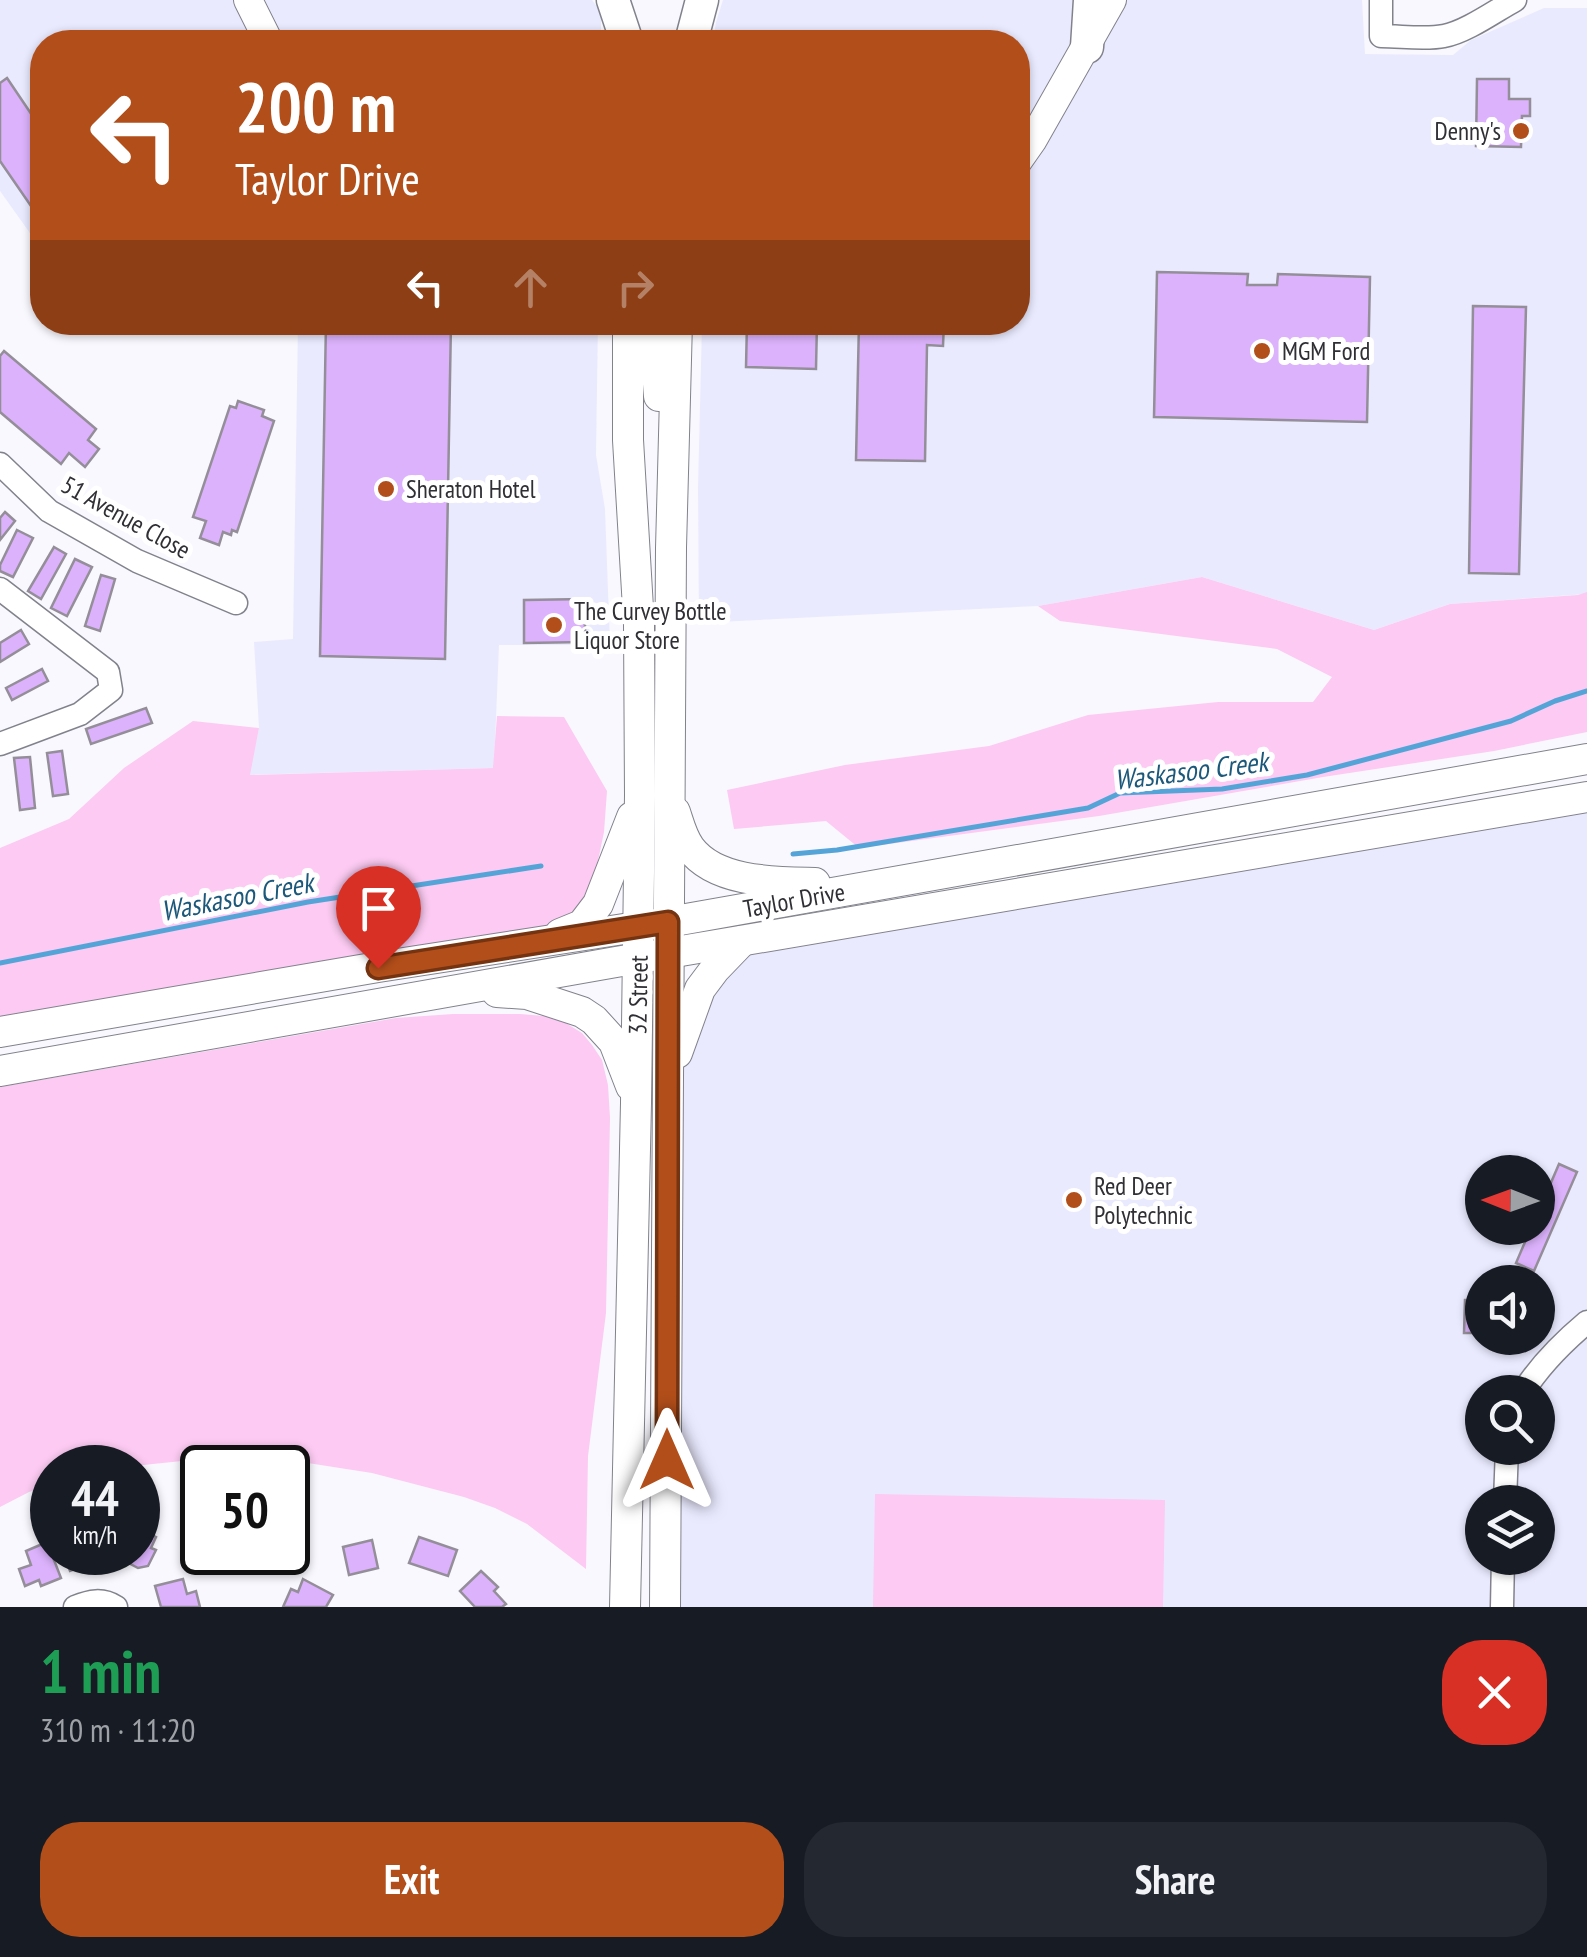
<!DOCTYPE html>
<html lang="en">
<head>
<meta charset="utf-8">
<style>
  :root { --surface:#171b24; --page:#242831; --text:#f1f3f6; --muted:#9ea1a6; --accent:#b24e1a }
  body { margin:0; font-family:"PT Sans Narrow",sans-serif; background:var(--page); color:var(--text); height:100vh; display:flex; flex-direction:column; font-size:38px; white-space:nowrap }
  * { box-sizing:border-box; margin:0 }
  p { font-size:32px; color:var(--muted) }
  .icon { flex:none; width:55px; height:55px; fill:none; stroke:currentColor; stroke-width:2; stroke-linecap:round; stroke-linejoin:round }
  .map { position:relative; height:1607px; overflow:hidden }
  .sheet { display:flex; flex-direction:column; background:var(--surface); flex:1 }
  .sheet>* { flex:none }
  .banner { position:absolute; left:30px; top:30px; width:1000px; height:305px; border-radius:40px; box-shadow:0 2px 8px #0004; background:#b24e1a; color:#fff; overflow:hidden }
  .needle { width:65px; rotate:271deg }
  .tools { position:absolute; left:1465px; top:1155px; display:grid; gap:20px }
  .tools a { display:grid; place-items:center; width:90px; height:90px; border-radius:50%; background:var(--surface); box-shadow:0 2px 8px #0004; font-size:50px }
  .speed { position:absolute; left:30px; top:1445px; display:flex; gap:20px; font-size:50px; font-weight:700; text-align:center }
  .speed>* { display:grid; place-content:center; width:130px; height:130px; border-radius:50%; background:var(--surface); box-shadow:0 2px 8px #0004; line-height:1 }
  .speed small { font-size:25px; font-weight:400 }
  .speed .limit { border:5px solid #111; border-radius:15px; background:#fff; color:#111 }
  .pin { position:absolute; display:grid; place-items:center; width:85px; height:85px; color:#fff; margin:-102px -42px; border-radius:50% 50% 50% 0; rotate:-45deg; box-shadow:0 0 10px #0007 }
  .pin .icon { rotate:45deg }
  .me { position:absolute; width:110px; margin:-55px; rotate:0deg; stroke-linejoin:round; filter:drop-shadow(0 0 8px #0008) }
  .turn { display:flex; align-items:center; gap:35px; height:210px; padding:0 40px; font-size:45px }
  .turn .icon { width:130px; height:130px; stroke-width:2.5 }
  .turn b { display:block; font-size:70px; line-height:85px }
  .lanes { display:flex; align-items:center; height:95px; padding:0 40px; background:#0003; justify-content:center; gap:50px; direction:ltr }
  .lanes .off { opacity:.35 }
  .round { display:grid; place-items:center; flex:none; width:105px; height:105px; border-radius:40px; background:var(--page) }
  .summary { display:flex; align-items:center; justify-content:space-between; height:170px; padding:0 40px }
  h1 { font-size:60px; font-weight:700; line-height:75px; color:#1e9e55 }
  .action { display:flex; gap:20px; margin-top:auto; padding:20px 40px }
  .action a { flex:1; height:115px; border-radius:40px; background:var(--accent); color:#fff; font-size:40px; font-weight:700; line-height:115px; text-align:center }
  .action a+a { background:var(--page); color:var(--text) }
  .map>svg:first-child { display:block }
  .built { fill:#eaeaff; fill-rule:evenodd }
  .green { fill:#fccaf2 }
  .lines { fill:none; stroke-linecap:round; stroke-linejoin:round }
  .stream { stroke:#55a4d7; stroke-width:5 }
  .building { fill:#dbb2fb; stroke:#948e99; stroke-width:2.5 }
  .minor-casing { stroke:#82828d; stroke-width:25 }
  .tertiary-casing { stroke:#82828d; stroke-width:30 }
  .secondary-casing { stroke:#82828d; stroke-width:32 }
  .primary-casing { stroke:#82828d; stroke-width:35 }
  .minor { stroke:#fff; stroke-width:22 }
  .tertiary { stroke:#fff; stroke-width:28 }
  .secondary { stroke:#fff; stroke-width:30 }
  .primary { stroke:#fff; stroke-width:32 }
  .route-casing { stroke:#743311; stroke-width:25 }
  .route { stroke:#b24e1a; stroke-width:18 }
  .poi-dot { fill:#b24e1a; stroke:#fff; stroke-width:4 }
  .labels { text-anchor:middle; dominant-baseline:central; stroke-width:10; stroke-linejoin:round; paint-order:stroke }
  .poi-label { font-size:25px; fill:#2f2f34; stroke:#fff; text-anchor:start }
  .street-label { font-size:25px; fill:#2f2f34; stroke:#fff }
  .water-label { font-size:28px; font-style:italic; fill:#1c587a; stroke:#fff }
</style>
</head>
<body>
<div class="map">
<svg width="1587" height="1607" viewBox="0 0 1587 1607">
  <rect width="100%" height="100%" fill="#f8f8fe"/>
  <!-- built -->
  <g class="built">
    <polygon points="0,0 592,0 601,12 601,42 42,42 42,250 0,191"/>
    <polygon points="723,0 1362,0 1365,54 1453,55 1471,40 1544,8 1587,8 1587,594 1450,604 1374,630 1202,577 1038,606 699,623 698,488 702,323 1018,322 1018,42 713,42 716,22"/>
    <polygon points="298,323 598,323 596,455 605,509 610,645 499,645 494,768 249,775 259,728 254,642 293,639"/>
    <path d="M1587 797V1607H663L667 1085 742 941ZM1482 1172H1538V1228H1482ZM1482 1282H1538V1338H1482ZM1482 1392H1538V1448H1482ZM1482 1502H1538V1558H1482Z"/>
  </g>
  <!-- green -->
  <g class="green">
    <polygon points="1202,577 1374,630 1450,604 1578,595 1587,592 1587,732 1494,751 1323,777 1099,816 859,848 826,821 734,829 727,790 845,765 989,746 1088,715 1218,702 1313,702 1332,677 1277,649 1060,621 1038,606"/>
    <polygon points="497,716 564,717 607,791 604,832 595,875 585,899 570,916 553,928 0,1026 0,848 69,819 124,768 193,721 259,728 250,775 493,768"/>
    <polygon points="453,1014 520,1014 556,1017 582,1033 592,1045 602,1060 608,1085 610,1118 606,1313 588,1456 586,1569 527,1524 495,1508 464,1497 372,1473 295,1461 230,1456 124,1467 52,1468 52,1484 29,1492 0,1507 0,1087 396,1018"/>
    <polygon points="875,1494 1165,1500 1163,1607 873,1607"/>
  </g>
  <g class="lines">
    <!-- stream -->
    <g class="stream">
      <polyline points="793,854 837,850 1088,808 1120,793 1222,789 1307,775 1511,721 1555,701 1587,691"/>
      <polyline points="0,963 308,902 541,866"/>
    </g>
  </g>
  <!-- building -->
  <g class="building">
    <polygon points="751,38 834,39 833,42 751,42"/>
    <polygon points="7,78 42,130 42,222 0,161 0,83"/>
    <polygon points="1477,79 1509,79 1509,99 1530,99 1530,116 1522,116 1521,147 1476,146"/>
    <polygon points="1157,272 1248,274 1247,285 1277,285 1278,274 1370,277 1367,422 1154,417"/>
    <polygon points="1473,306 1526,307 1519,574 1469,573"/>
    <polygon points="326,322 451,322 445,659 320,656"/>
    <polygon points="747,322 817,322 816,369 746,367"/>
    <polygon points="859,322 944,322 943,346 927,345 925,461 856,460"/>
    <polygon points="4,351 96,429 88,440 99,449 85,467 69,453 61,464 0,412 0,356"/>
    <polygon points="238,401 264,410 262,416 274,421 237,532 232,530 231,535 223,532 219,545 200,538 206,521 193,517 230,406 236,408"/>
    <polygon points="5,512 15,521 0,540 0,518"/>
    <polygon points="17,530 33,538 13,577 0,571 0,565"/>
    <polygon points="54,547 66,554 41,599 28,591"/>
    <polygon points="75,559 92,567 67,616 51,608"/>
    <polygon points="101,575 115,579 100,631 85,626"/>
    <polygon points="585,599 585,642 524,643 524,600"/>
    <polygon points="21,630 29,644 0,662 0,643"/>
    <polygon points="42,669 48,681 12,700 6,688"/>
    <polygon points="146,708 152,723 91,744 86,729"/>
    <polygon points="62,751 68,794 53,796 47,753"/>
    <polygon points="30,757 35,808 20,810 14,758"/>
    <polygon points="1559,1164 1577,1172 1534,1271 1516,1263 1531,1228 1538,1228 1538,1213"/>
    <polygon points="1465,1300 1482,1300 1482,1333 1464,1333"/>
    <polygon points="146,1532 156,1537 151,1548 156,1550 148,1566 138,1568 117,1557 119,1552 138,1552 138,1538 141,1540"/>
    <polygon points="419,1537 457,1550 448,1576 409,1563"/>
    <polygon points="372,1540 378,1568 349,1575 343,1547"/>
    <polygon points="47,1542 61,1578 41,1586 39,1580 25,1586 19,1569 31,1565 26,1551"/>
    <polygon points="63,1552 94,1552 97,1561 70,1571"/>
    <polygon points="481,1571 498,1587 494,1591 506,1604 502,1607 475,1607 460,1591"/>
    <polygon points="183,1579 187,1594 196,1591 200,1607 161,1607 155,1586"/>
    <polygon points="303,1579 333,1595 326,1607 283,1607 291,1589 298,1592"/>
  </g>
  <g class="lines">
    <defs>
      <g id="minor">
        <path d="M1381 0V36C1401 36 1425 40 1444 36 1466 32 1495 11 1515 0"/>
        <polyline points="0,464 49,511 137,561 236,603"/>
        <polyline points="0,589 108,672 111,690 80,714 0,744"/>
        <path d="M1523 1392C1540 1365 1562 1343 1587 1322"/>
        <polyline points="1505,1502 1507,1448"/>
        <path d="M75 1607C90 1601 102 1598 116 1607"/>
        <polyline points="1502,1607 1503,1558"/>
      </g>
      <g id="tertiary">
        <polyline points="248,0 269,42"/>
        <polyline points="1018,161 1032,141 1112,0"/>
      </g>
      <g id="secondary">
        <polyline points="653,322 659,396"/>
        <path d="M675 812C679 824 682 837 690 848 716 883 776 882 815 883"/>
        <polyline points="560,934 582,925 598,904 632,817"/>
        <polyline points="497,992 527,994 582,1012 594,1020 614,1042 631,1086"/>
        <polyline points="0,1032 378,967 669,922 1587,759"/>
        <polyline points="677,1053 700,989 715,969 742,941"/>
        <polyline points="0,1071 616,962 1587,797"/>
        <polyline points="625,1607 636,1103 640,795 639,625 628,440 628,322"/>
        <polyline points="665,1607 671,548 677,322"/>
      </g>
      <g id="primary">
        <polyline points="613,0 627,42"/>
        <polyline points="691,42 702,0"/>
        <polyline points="1087,47 1090,0"/>
      </g>
    </defs>
    <!-- minor casing -->
    <use href="#minor" class="minor-casing"/>
    <!-- tertiary casing -->
    <use href="#tertiary" class="tertiary-casing"/>
    <!-- secondary casing -->
    <use href="#secondary" class="secondary-casing"/>
    <!-- primary casing -->
    <use href="#primary" class="primary-casing"/>
    <!-- minor -->
    <use href="#minor" class="minor"/>
    <!-- tertiary -->
    <use href="#tertiary" class="tertiary"/>
    <!-- secondary -->
    <use href="#secondary" class="secondary"/>
    <!-- primary -->
    <use href="#primary" class="primary"/>
  </g>
  <g class="lines">
    <defs>
      <polyline id="route" points="378,968 668,922 667,1460"/>
    </defs>
    <!-- route casing -->
    <use href="#route" class="route-casing"/>
    <!-- route -->
    <use href="#route" class="route"/>
  </g>
  <!-- markers -->
  <g class="poi-dot">
    <circle cx="1521" cy="131" r="10"/>
    <circle cx="1262" cy="351" r="10"/>
    <circle cx="386" cy="489" r="10"/>
    <circle cx="554" cy="625" r="10"/>
    <circle cx="1074" cy="1200" r="10"/>
  </g>
  <g class="labels">
    <!-- poi labels -->
    <g class="poi-label">
      <text x="1501" y="131" text-anchor="end">Denny's</text>
      <text x="1282" y="351">MGM Ford</text>
      <text x="406" y="489">Sheraton Hotel</text>
      <text x="574" y="611">The Curvey Bottle<tspan x="574" dy="29">Liquor Store</tspan></text>
      <text x="1094" y="1186">Red Deer<tspan x="1094" dy="29">Polytechnic</tspan></text>
    </g>
    <!-- street labels -->
    <g class="street-label">
      <text transform="translate(126 517) rotate(29)">51 Avenue Close</text>
      <text transform="translate(794 900) rotate(-10)">Taylor Drive</text>
      <text transform="translate(638 995) rotate(-89)">32 Street</text>
    </g>
    <!-- water labels -->
    <g class="water-label">
      <text transform="translate(1191 770) rotate(-7)">Waskasoo Creek</text>
      <text transform="translate(237 896) rotate(-11)">Waskasoo Creek</text>
    </g>
  </g>
</svg>
<div class="tools">
<a><svg class="needle" viewBox="-14 -14 28 28"><path d="M0-13l5 13h-10z" fill="#e53935"/><path d="M0 13l5-13h-10z" fill="#9ea1a6"/></svg></a>
<a><svg class="icon" aria-label="sound" viewBox="0 0 24 24"><path d="M4 9h4l5-4v14l-5-4H4zM17 9q2 3 0 6"/></svg></a>
<a><svg class="icon" aria-label="search" viewBox="0 0 24 24"><circle cx="10" cy="10" r="6"/><path d="M15 15l6 6"/></svg></a>
<a><svg class="icon" aria-label="layers" viewBox="0 0 24 24"><path d="M12 4l9 5-9 5-9-5zM3 14l9 5 9-5"/></svg></a>
</div>
<div class="speed"><div>44<small>km/h</small></div><div class="limit">50</div></div>
<div class="pin" style="left:378px;top:968px;background:#d93025"><svg class="icon" aria-label="arrive" viewBox="0 0 24 24"><path d="M6 21V4h12l-3 4 3 4H6"/></svg></div>
<svg class="me" style="left:667px;top:1460px" viewBox="-20 -20 40 40"><path d="M0-17L14 15 0 8-14 15z" fill="#b24e1a" stroke="#fff" stroke-width="4"/></svg>
<div class="banner">
<div class="turn"><svg class="icon" aria-label="left" viewBox="0 0 24 24"><path d="M17 20v-9H6M10 6l-5 5 5 5"/></svg><div><b>200 m</b>Taylor Drive</div></div>
<div class="lanes"><svg class="icon" aria-label="left" viewBox="0 0 24 24"><path d="M17 20v-9H6M10 6l-5 5 5 5"/></svg><svg class="icon off" aria-label="ahead" viewBox="0 0 24 24"><path d="M12 20V5M6 11l6-6 6 6"/></svg><svg class="icon off" aria-label="right" viewBox="0 0 24 24"><path d="M7 20v-9h11M14 6l5 5-5 5"/></svg></div>
</div>
</div>
<section class="sheet">
<div class="summary"><div><h1>1 min</h1><p>310 m · 11:20</p></div><a class="round" style="background:#d93025;color:#fff"><svg class="icon" aria-label="close" viewBox="0 0 24 24"><path d="M6 6l12 12M18 6L6 18"/></svg></a></div>
<div class="action"><a>Exit</a><a>Share</a></div>
</section>
</body>
</html>
